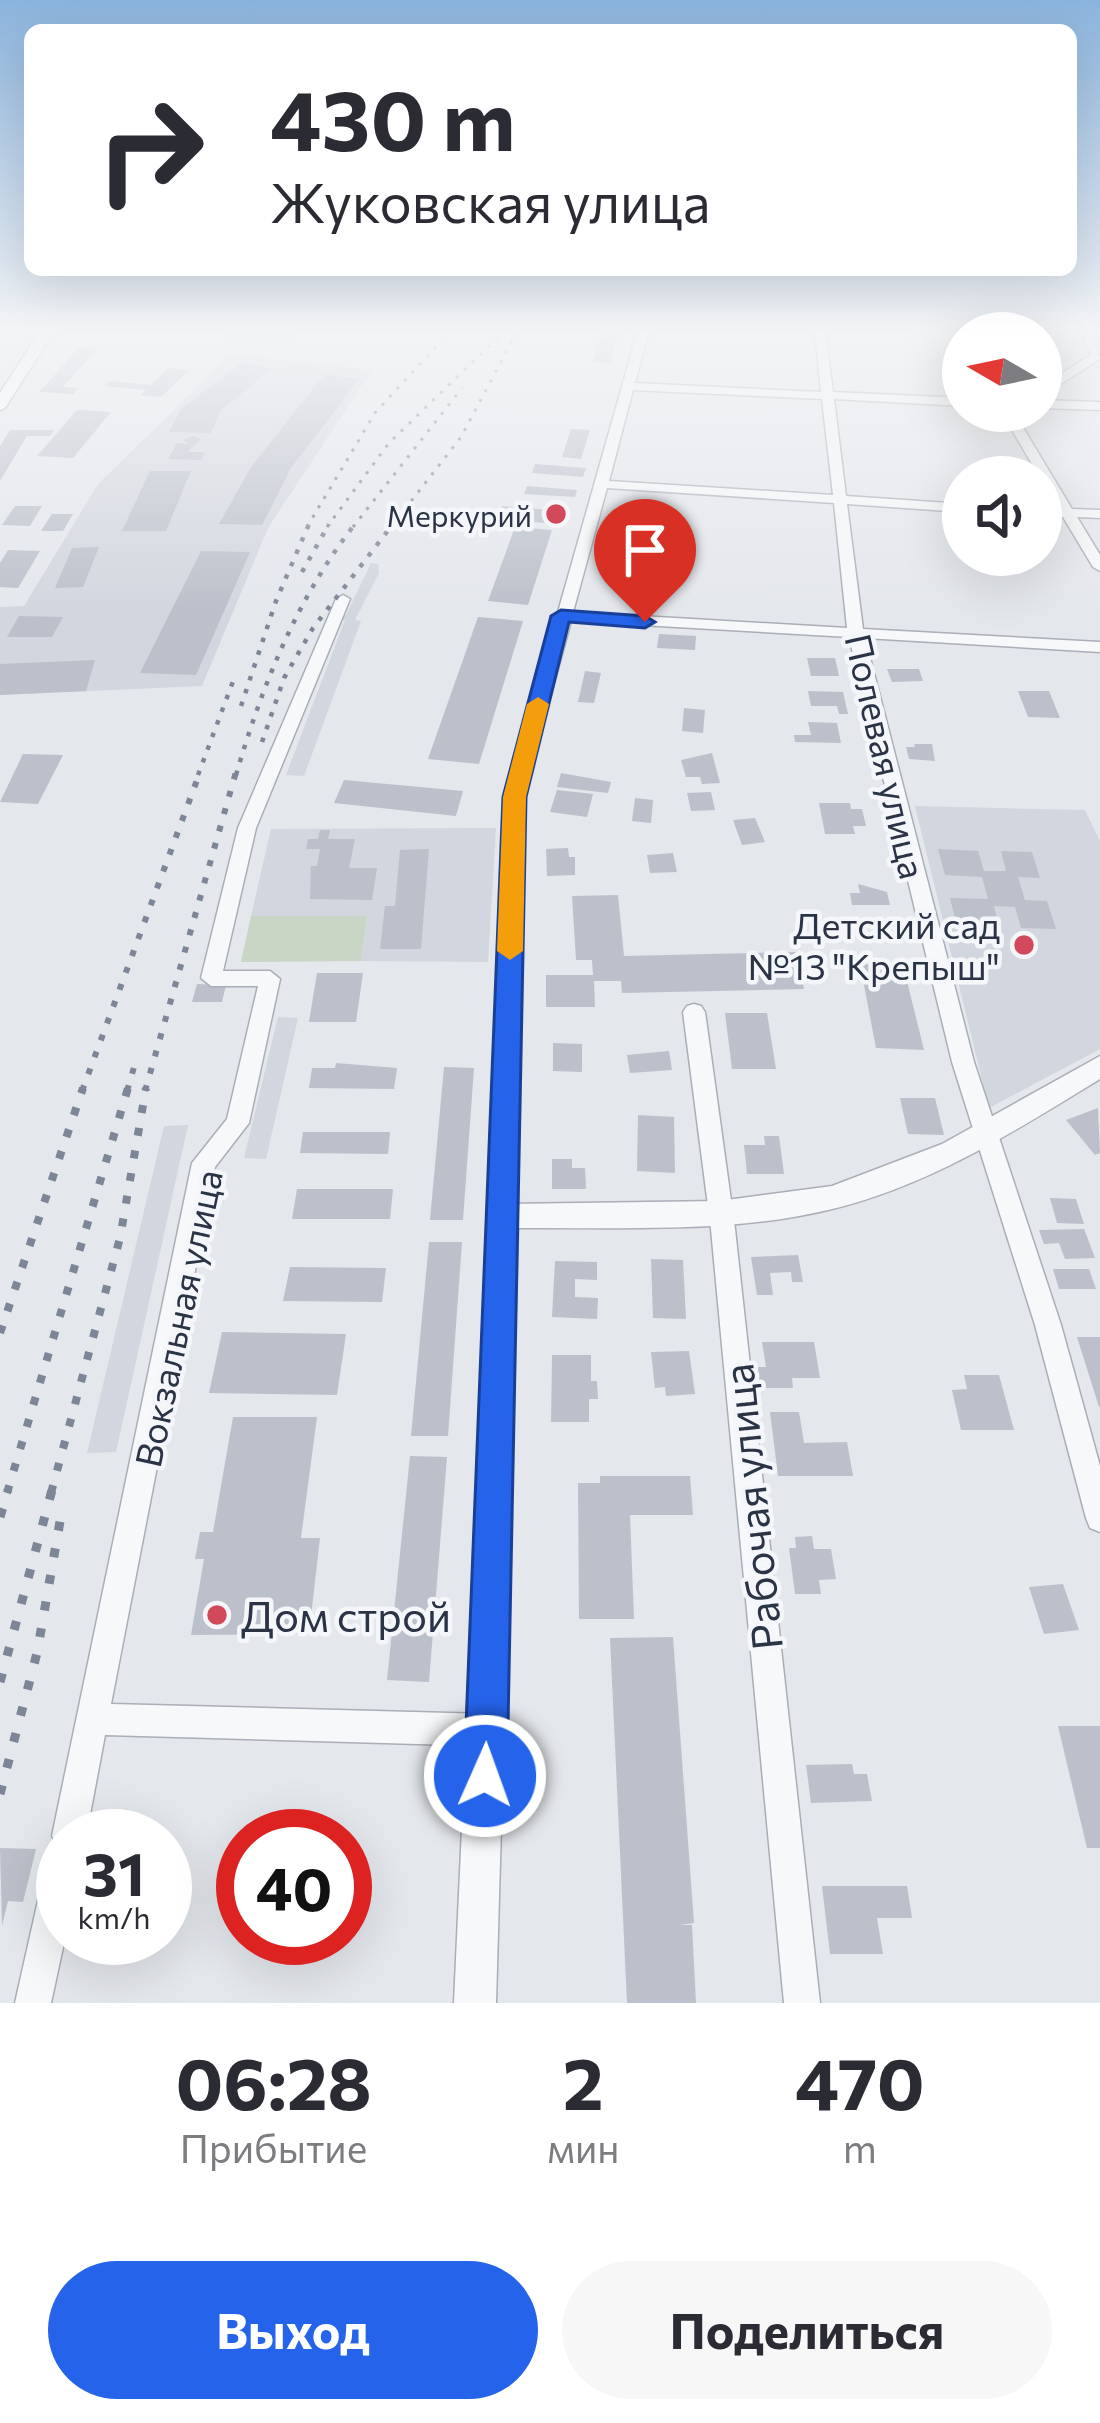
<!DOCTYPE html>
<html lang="ru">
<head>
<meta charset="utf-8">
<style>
  :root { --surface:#fff; --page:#f7f7f7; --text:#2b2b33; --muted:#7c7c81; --accent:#2563eb }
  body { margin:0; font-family:Commissioner,sans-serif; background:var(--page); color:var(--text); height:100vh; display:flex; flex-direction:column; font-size:45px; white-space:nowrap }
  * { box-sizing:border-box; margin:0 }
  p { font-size:39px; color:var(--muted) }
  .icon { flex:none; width:66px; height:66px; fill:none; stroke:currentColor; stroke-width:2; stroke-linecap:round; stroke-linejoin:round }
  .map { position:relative; height:2003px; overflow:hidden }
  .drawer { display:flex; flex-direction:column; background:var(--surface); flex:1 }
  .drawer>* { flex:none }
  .top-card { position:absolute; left:24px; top:24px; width:1053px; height:252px; border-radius:18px; box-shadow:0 12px 48px #0002; background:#fff; color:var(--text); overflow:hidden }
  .needle { width:78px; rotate:279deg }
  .fabs { position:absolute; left:942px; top:312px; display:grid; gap:24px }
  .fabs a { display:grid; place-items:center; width:120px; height:120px; border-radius:50%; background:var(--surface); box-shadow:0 12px 48px #0002; font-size:60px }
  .speed { position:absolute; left:36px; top:1809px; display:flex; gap:24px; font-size:60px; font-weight:700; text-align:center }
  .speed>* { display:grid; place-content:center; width:156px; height:156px; border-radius:50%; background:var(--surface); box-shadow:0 12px 48px #0002; line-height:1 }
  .speed small { font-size:30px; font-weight:400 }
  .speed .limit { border:18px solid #d22; background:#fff; color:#111 }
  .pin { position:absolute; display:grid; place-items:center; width:102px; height:102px; color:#fff; margin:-123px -51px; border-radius:50% 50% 50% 0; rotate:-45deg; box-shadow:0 0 12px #0007 }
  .pin .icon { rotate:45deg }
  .me { position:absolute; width:132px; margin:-66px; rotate:2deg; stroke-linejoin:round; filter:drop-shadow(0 0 9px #0008) }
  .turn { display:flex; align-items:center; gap:42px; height:252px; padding:0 48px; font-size:54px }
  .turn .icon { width:156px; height:156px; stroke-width:2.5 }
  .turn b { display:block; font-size:84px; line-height:102px }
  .eta { display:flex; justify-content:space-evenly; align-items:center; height:204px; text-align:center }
  .eta b { font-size:72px; font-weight:700; line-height:84px }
  .cta { display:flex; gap:24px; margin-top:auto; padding:24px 48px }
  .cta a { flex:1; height:138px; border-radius:72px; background:var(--accent); color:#fff; font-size:48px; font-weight:700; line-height:138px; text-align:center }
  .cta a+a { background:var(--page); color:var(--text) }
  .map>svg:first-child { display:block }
  .built { fill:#d2d6de }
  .green { fill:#c9d6c5 }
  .building { fill:#bbc0ca }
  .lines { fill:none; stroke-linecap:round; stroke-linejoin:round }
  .minor-casing { stroke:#a9aeb7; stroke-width:3 }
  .tertiary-casing { stroke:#a9aeb7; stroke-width:3 }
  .secondary-casing { stroke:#a9aeb7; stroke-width:3 }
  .minor { fill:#f7f8fa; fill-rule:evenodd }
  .tertiary { fill:#f7f8fa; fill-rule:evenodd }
  .secondary { fill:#fff; fill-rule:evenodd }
  .rail-far4 { stroke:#7d8696; stroke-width:3; stroke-dasharray:3 8; stroke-linecap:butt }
  .rail-far3 { stroke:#7d8696; stroke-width:4.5; stroke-dasharray:4.5 9; stroke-linecap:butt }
  .rail-far2 { stroke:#7d8696; stroke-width:6; stroke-dasharray:6 12; stroke-linecap:butt }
  .rail-far1 { stroke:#7d8696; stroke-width:8; stroke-dasharray:8 15; stroke-linecap:butt }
  .rail { stroke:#7d8696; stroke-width:9; stroke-dasharray:9 18; stroke-linecap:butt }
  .route { fill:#2563eb; stroke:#184099; stroke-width:3 }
  .slow { fill:#f59e0b }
  .poi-dot { fill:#d1495b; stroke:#f4f6f9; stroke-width:4.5 }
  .labels { text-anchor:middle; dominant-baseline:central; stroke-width:9; stroke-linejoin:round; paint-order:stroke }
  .far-poi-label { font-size:30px; fill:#2b3445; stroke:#f4f6f9; text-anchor:end }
  .street-label { font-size:36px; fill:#2b3445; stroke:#f4f6f9 }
  .poi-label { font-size:36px; fill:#2b3445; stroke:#f4f6f9; text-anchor:end }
  .near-street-label { font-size:42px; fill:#2b3445; stroke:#f4f6f9 }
  .near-poi-label { font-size:42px; fill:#2b3445; stroke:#f4f6f9; text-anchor:start }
</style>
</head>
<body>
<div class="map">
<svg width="1100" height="2003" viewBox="0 0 1100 2003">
  <rect width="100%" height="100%" fill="#e4e7ec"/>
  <!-- built -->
  <g class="built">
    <polygon points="231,354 372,370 268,528 202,686 0,695 0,607 24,606 98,484"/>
    <polygon points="371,563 378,564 379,573 355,620 361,621 304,776 286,775 345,620 338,619 346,615"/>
    <polygon points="915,806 1085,810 1100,841 1100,1049 989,1108"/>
    <polygon points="496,828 488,962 361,961 367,916 251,916 271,829"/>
    <polygon points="278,1017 298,1018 266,1159 244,1158"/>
    <polygon points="188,1125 116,1452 87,1453 164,1126"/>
  </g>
  <!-- green -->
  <polygon class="green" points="251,916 367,916 361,961 241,962"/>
  <!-- building -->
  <g class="building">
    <polygon points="234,331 284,336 295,332 284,343 227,338"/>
    <polygon points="601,333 618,334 610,363 593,362"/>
    <polygon points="79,348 97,349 63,387 78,388 73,394 39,392"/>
    <polygon points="242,362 272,369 220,411 211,433 169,432 181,409"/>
    <polygon points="168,368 189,370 161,397 140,395 146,390 105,386 110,381 151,385"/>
    <polygon points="324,375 360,378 291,468 262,525 219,524 251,467"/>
    <polygon points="77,410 111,412 73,458 37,456"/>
    <polygon points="571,429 590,430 581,459 562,457"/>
    <polygon points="10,430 54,430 50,436 27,436 0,481 0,446"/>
    <polygon points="193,436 201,439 187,452 205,452 201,460 168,459 177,443 188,444 183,440"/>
    <polygon points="535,464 586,468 583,477 532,473"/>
    <polygon points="150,471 191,471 166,531 122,531"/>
    <polygon points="527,486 577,490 575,497 524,494"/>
    <polygon points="15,506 42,506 30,526 2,525"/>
    <polygon points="502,506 562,511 557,524 496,519"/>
    <polygon points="52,514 73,514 63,531 41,531"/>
    <polygon points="515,527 552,530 528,605 488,601"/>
    <polygon points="621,527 656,529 656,534 646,534 644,542 619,541"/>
    <polygon points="99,547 83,587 55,588 72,548"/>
    <polygon points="8,550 40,551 18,588 0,587 0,563"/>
    <polygon points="201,551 250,552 196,675 140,673"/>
    <polygon points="19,616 63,617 52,637 7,637"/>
    <polygon points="478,617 523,621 479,764 428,759"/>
    <polygon points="659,634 696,636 695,650 657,648"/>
    <polygon points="807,658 835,658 839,676 811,676"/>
    <polygon points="95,660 86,691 0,695 0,664"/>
    <polygon points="887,669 919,669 923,681 892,682"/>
    <polygon points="585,671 601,673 594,703 578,702"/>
    <polygon points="808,691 843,692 848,714 839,714 837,706 811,706"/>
    <polygon points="1018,691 1049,691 1060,718 1028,717"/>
    <polygon points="684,708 705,710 703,733 682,731"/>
    <polygon points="808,722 837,723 841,743 795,742 794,735 811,735"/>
    <polygon points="914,744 932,744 935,761 909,759 906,747 915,747"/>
    <polygon points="712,753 720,783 702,784 700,777 686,777 681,760"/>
    <polygon points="23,754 63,755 38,804 0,802"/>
    <polygon points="561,773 611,782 608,793 557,787"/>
    <polygon points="344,780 463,791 456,816 334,803"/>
    <polygon points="557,790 593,794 587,817 550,812"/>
    <polygon points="711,792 715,810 691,811 687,793"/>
    <polygon points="635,798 653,800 651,823 632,821"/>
    <polygon points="819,803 850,803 851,809 862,809 866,826 853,826 855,834 825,834"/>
    <polygon points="755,818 765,842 742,845 733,820"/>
    <polygon points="320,830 330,830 328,839 355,839 349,868 377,868 372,900 310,899 311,866 317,866 320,849 306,849 308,839 318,839"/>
    <polygon points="568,848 569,857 575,857 575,875 547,876 546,849"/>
    <polygon points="429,849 421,949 380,949 385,906 395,906 400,850"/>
    <polygon points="938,849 978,851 984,871 1006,871 1001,851 1032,852 1040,878 1018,877 1025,900 1047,901 1056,929 1021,928 1015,907 994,906 999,928 957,926 950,898 988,899 982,877 945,875"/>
    <polygon points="673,853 677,872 650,873 647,855"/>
    <polygon points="858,884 887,892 890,905 852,905 850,893 860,893"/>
    <polygon points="618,895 624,956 796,952 804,989 622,993 621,981 594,981 595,1007 546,1007 546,975 593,975 592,960 576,960 572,896"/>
    <polygon points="860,964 903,965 924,1050 876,1048"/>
    <polygon points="317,973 363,973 356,1022 309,1022"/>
    <polygon points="197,984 226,985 222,1002 192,1002"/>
    <polygon points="725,1013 767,1013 776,1069 732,1069"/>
    <polygon points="553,1043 582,1044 582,1072 553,1071"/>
    <polygon points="669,1051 672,1070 630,1073 627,1055"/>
    <polygon points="336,1063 397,1068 394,1089 309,1088 312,1068 335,1068"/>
    <polygon points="444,1067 474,1068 463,1220 430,1220"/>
    <polygon points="900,1098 935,1098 944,1135 908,1134"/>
    <polygon points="1098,1108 1100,1153 1095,1155 1066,1120"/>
    <polygon points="638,1115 674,1117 675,1173 637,1171"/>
    <polygon points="303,1132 390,1132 388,1154 300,1153"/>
    <polygon points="764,1136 779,1136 784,1174 747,1174 744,1145 765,1145"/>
    <polygon points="552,1159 572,1159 572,1168 585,1168 586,1189 552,1189"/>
    <polygon points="297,1189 393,1189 390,1219 292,1219"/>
    <polygon points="1050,1198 1076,1199 1084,1224 1057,1223"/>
    <polygon points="1084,1229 1095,1258 1065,1259 1059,1243 1044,1244 1039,1230"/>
    <polygon points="429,1242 462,1242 448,1436 411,1436"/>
    <polygon points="798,1255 803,1282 792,1282 791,1272 770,1273 773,1295 757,1295 751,1257"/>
    <polygon points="651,1259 683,1260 686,1319 653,1318"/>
    <polygon points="555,1261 597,1262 597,1280 575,1279 575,1297 598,1298 597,1319 552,1317"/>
    <polygon points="290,1267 386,1268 382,1302 283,1301"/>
    <polygon points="1053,1269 1089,1269 1096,1289 1059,1289"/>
    <polygon points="222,1332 346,1334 337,1395 209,1393"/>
    <polygon points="1077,1337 1100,1337 1100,1407 1099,1407"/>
    <polygon points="762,1342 814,1342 820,1378 792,1378 793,1388 753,1388 750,1367 766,1367"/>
    <polygon points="689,1351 695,1394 666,1396 665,1387 655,1388 651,1352"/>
    <polygon points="552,1355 591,1355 591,1381 597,1381 598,1399 589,1399 589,1422 551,1422"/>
    <polygon points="964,1375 999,1375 1014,1430 961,1430 952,1390 967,1389"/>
    <polygon points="770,1412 799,1412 804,1443 847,1442 853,1476 778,1476"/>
    <polygon points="233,1417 317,1417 301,1538 320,1538 309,1634 191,1635 204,1559 195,1559 200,1532 213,1532"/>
    <polygon points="410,1456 447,1457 429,1682 387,1680"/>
    <polygon points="600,1476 690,1476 693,1515 630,1515 634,1619 579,1619 578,1483 600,1483"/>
    <polygon points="812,1536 814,1549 831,1549 836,1579 819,1580 821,1594 795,1594 789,1548 796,1548 795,1537"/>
    <polygon points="1063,1584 1079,1630 1044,1634 1029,1587"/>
    <polygon points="673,1637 694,1923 679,1925 692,1925 696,2003 627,2003 610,1638"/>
    <polygon points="1058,1726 1100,1726 1100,1848 1087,1848"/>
    <polygon points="852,1764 854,1774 867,1774 872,1801 811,1803 806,1765"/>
    <polygon points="0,1848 36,1849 23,1902 8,1901 2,1926"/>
    <polygon points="822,1886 907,1886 912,1918 877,1918 883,1954 830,1954"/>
  </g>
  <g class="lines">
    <defs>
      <g id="minor">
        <path d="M638 330H649L635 383 821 392 815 330H825L833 392 963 398V406L834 399 846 496 963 504V512L847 504 863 629 1100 642V652L865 638 974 1062 1061 1325 1100 1466V1532L1090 1528 1086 1518 1035 1325 952 1062 849 637 571 621 523 797 516 1216 513 1223 504 1227 495 1223 492 1216 505 797 556 619 553 616 558 612ZM633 390 822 399 833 495 609 481ZM607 488 834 503 847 628 573 612Z"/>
        <rect x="972" y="330" width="10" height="3"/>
        <polygon points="1081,330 1092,330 1100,359 1062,383 1041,389 1041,381 1054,378 1091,355"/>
        <polygon points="1041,400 1100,402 1100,410 1041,408"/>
        <polygon points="1001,411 1013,411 1072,509 1100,510 1100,518 1077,517 1100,555 1100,571 1093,567 1063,517 1041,516 1041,508 1058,509"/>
        <polygon points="343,595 350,599 256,828 223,971 270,971 280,979 249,1123 215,1167 111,1704 487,1714 498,1719 503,1730 498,1741 487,1746 105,1735 86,1836 63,1836 65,1938 51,2003 15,2003 46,1865 51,1853 60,1849 52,1836 192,1163 227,1119 258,986 211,986 201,978 238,828 336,599"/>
        <polygon points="694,1004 701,1006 705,1012 735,1229 820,2003 784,2003 711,1229 683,1012 687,1006"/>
      </g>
      <path id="tertiary" d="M1100 1056V1079C1015 1131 927 1187 828 1210 727 1234 621 1227 518 1228L496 2003H454L490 1216 494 1207 504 1204 719 1201 832 1186 942 1144Z"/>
      <polygon id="secondary" points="41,330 55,330 5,408 0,410 0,393"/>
    </defs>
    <!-- minor casing -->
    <use href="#minor" class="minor-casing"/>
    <!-- tertiary casing -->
    <use href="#tertiary" class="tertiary-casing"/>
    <!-- secondary casing -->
    <use href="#secondary" class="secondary-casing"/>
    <!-- minor -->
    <use href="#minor" class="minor"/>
    <!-- tertiary -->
    <use href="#tertiary" class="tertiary"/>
    <!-- secondary -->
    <use href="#secondary" class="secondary"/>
    <!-- rail-far4 -->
    <g class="rail-far4">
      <polyline points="307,527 375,413 451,330"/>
      <polyline points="327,527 389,443 506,330"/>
      <polyline points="353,527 462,388"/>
      <polyline points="391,527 461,437 518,330"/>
    </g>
    <!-- rail-far3 -->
    <g class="rail-far3">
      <polyline points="302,572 329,524"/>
      <polyline points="241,706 276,601 309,524"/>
      <polyline points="262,742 284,678 313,628 393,524"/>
      <polyline points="198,775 235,676"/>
      <path d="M236 775C262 686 297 598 355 524"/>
    </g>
    <!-- rail-far2 -->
    <g class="rail-far2">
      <polyline points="82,1091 200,772"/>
      <polyline points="127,1091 137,1057"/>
      <polyline points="145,1091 236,772"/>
    </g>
    <!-- rail-far1 -->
    <g class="rail-far1">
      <polyline points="0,1333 83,1088"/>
      <polyline points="7,1493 128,1088"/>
      <polyline points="51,1493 120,1238 146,1088"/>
    </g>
    <!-- rail -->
    <g class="rail">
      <polyline points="0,1517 8,1490"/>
      <polyline points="0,1682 52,1490"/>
      <polyline points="0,1794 37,1653 62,1510"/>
    </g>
  </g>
  <!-- sky -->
  <linearGradient id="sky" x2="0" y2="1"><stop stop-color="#8bb4dd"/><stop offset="0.54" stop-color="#f3f4f6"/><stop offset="1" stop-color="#f3f4f6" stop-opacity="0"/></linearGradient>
  <rect width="1100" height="611" fill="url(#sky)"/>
  <!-- route -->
  <polygon class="route" points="561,610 645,616 655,622 645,628 569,622 526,797 507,1776 500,1791 485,1797 470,1791 464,1776 503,797 551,616"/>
  <!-- slow -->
  <polygon class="slow" points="538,697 549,704 526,797 523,951 510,960 497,951 503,797 527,704"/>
  <!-- markers -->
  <g class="poi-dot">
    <circle cx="556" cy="514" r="12"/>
    <circle cx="1024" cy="945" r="12"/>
    <circle cx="217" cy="1615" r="12"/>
  </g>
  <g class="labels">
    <!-- far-poi labels -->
    <g class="far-poi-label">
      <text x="532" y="514">Меркурий</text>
    </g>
    <!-- street labels -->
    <g class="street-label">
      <text transform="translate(887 756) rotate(77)">Полевая улица</text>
      <text transform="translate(177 1318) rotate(-78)">Вокзальная улица</text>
    </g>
    <!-- poi labels -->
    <g class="poi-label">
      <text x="1000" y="924">Детский сад<tspan x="1000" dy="41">№13 "Крепыш"</tspan></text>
    </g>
    <!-- near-street labels -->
    <g class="near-street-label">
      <text transform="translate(751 1507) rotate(-96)">Рабочая улица</text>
    </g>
    <!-- near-poi labels -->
    <g class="near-poi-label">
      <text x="241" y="1615">Дом строй</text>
    </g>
  </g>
</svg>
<div class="fabs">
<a><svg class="needle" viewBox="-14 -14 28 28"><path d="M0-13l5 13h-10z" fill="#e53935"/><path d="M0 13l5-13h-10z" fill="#7c7c81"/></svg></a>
<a><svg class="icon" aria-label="sound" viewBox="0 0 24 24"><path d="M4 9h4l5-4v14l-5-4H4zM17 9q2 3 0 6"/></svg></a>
</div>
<div class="speed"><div>31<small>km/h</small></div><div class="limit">40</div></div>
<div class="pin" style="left:645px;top:622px;background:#d93025"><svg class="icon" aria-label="arrive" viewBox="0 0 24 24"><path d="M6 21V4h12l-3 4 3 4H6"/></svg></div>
<svg class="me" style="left:485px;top:1776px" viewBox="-20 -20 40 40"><circle r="17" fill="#2563eb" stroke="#fff" stroke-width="3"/><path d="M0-11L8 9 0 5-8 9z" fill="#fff"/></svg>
<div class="top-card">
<div class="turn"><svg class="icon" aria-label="right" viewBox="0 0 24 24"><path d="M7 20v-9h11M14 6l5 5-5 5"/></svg><div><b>430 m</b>Жуковская улица</div></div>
</div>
</div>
<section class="drawer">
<div class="eta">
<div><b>06:28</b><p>Прибытие</p></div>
<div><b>2</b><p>мин</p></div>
<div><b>470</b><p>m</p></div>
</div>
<div class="cta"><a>Выход</a><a>Поделиться</a></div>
</section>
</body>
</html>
